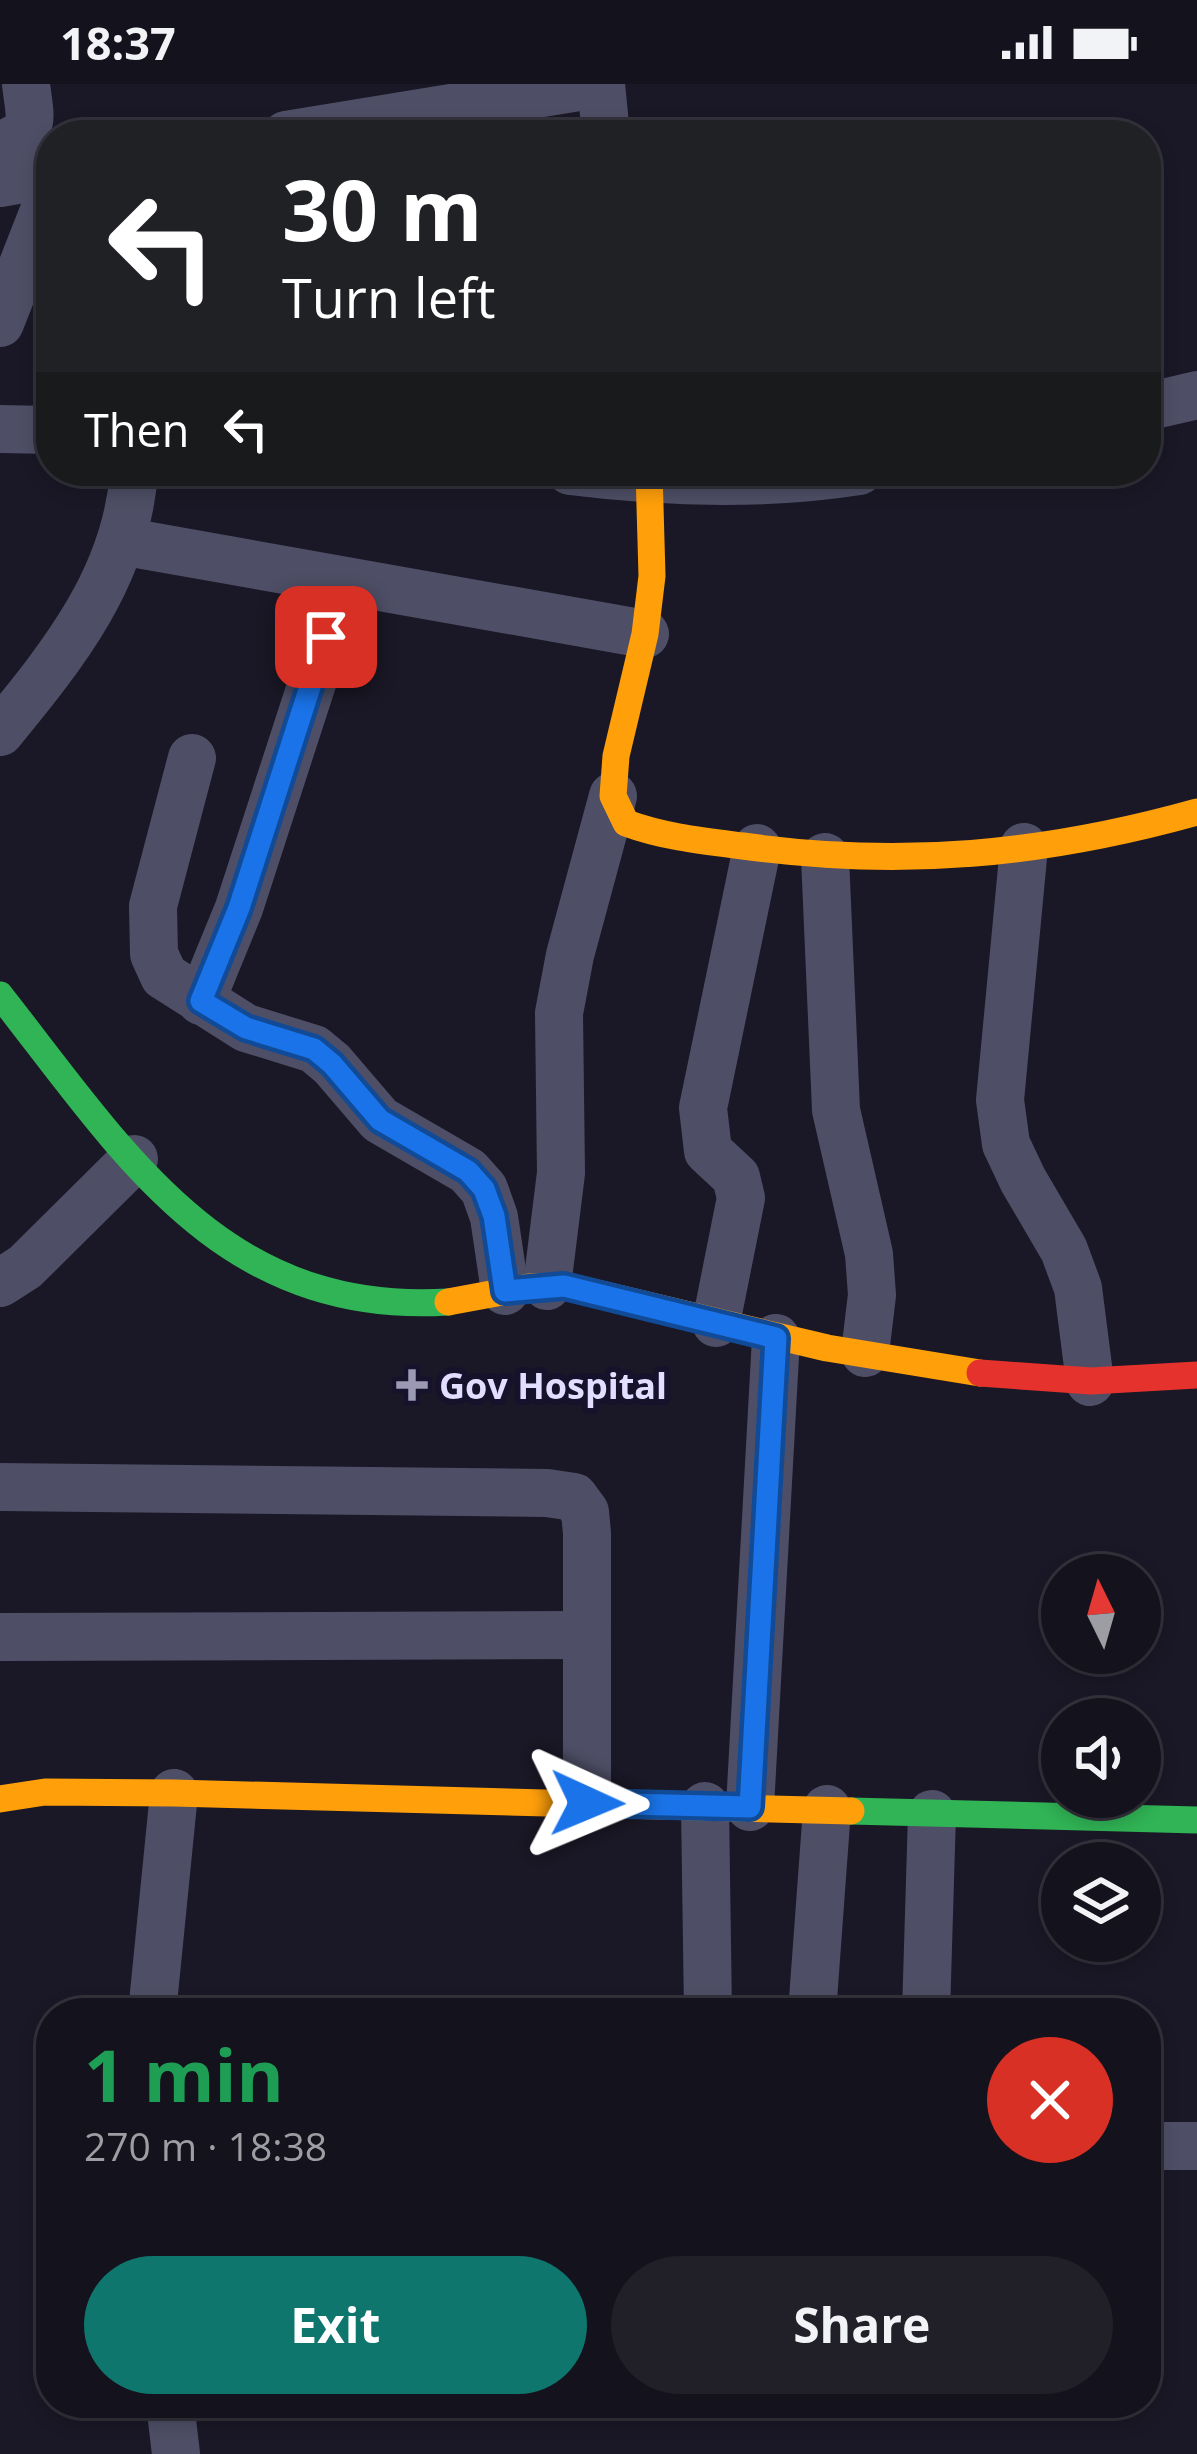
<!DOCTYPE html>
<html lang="en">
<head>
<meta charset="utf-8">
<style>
  :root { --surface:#14121c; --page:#212029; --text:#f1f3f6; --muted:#9d9ea3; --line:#33323b; --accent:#0f766e }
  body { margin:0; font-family:"Open Sans",sans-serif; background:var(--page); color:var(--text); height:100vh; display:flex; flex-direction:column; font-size:45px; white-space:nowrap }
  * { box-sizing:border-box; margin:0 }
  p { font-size:39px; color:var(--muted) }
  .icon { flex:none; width:66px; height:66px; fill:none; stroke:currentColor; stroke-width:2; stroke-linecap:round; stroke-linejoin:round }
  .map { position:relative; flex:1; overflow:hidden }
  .details { position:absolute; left:36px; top:1914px; width:1125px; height:420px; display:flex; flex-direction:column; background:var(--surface); border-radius:48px; box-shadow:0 6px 18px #0003,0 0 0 3px var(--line) }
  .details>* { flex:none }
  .hud { position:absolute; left:36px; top:36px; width:1125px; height:366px; border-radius:48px; box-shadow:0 6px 18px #0003,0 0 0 3px var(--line); background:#202124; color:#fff; overflow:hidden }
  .needle { width:78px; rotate:355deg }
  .tools { position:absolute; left:1041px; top:1470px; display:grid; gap:24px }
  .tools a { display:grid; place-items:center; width:120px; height:120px; border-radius:50%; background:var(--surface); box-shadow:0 6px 18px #0003,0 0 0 3px var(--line); font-size:60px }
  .pin { position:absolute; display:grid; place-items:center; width:102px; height:102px; color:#fff; margin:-51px; border-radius:24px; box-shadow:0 6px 18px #0006 }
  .me { position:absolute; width:132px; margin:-66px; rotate:91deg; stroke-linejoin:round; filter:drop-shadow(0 0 9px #0008) }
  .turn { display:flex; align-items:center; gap:42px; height:252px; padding:0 48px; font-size:54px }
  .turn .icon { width:156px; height:156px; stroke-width:2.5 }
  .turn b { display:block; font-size:84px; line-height:102px }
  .then { display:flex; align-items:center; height:114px; padding:0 48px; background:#0003; gap:24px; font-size:45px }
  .round { display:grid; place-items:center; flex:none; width:126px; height:126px; border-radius:63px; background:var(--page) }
  .summary { display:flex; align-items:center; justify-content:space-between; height:204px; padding:0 48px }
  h1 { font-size:72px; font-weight:700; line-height:90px; color:#1e9e55 }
  .primary-button { display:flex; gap:24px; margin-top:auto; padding:24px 48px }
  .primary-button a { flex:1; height:138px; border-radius:72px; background:var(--accent); color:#fff; font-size:48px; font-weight:700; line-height:138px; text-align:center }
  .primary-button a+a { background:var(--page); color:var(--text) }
  .status { display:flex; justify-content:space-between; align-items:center; height:84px; padding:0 60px; background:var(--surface); direction:ltr }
  .status svg { height:33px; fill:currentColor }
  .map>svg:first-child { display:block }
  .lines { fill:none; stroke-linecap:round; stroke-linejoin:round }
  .street { stroke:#4e4e66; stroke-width:48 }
  .fast { stroke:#30b455; stroke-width:27 }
  .slow { stroke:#ff9f0a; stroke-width:27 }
  .jam { stroke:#e5322d; stroke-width:27 }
  .route-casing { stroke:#114b97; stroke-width:30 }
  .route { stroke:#1a73e8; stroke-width:21 }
  .poi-dot { fill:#9b99b3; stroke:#16122c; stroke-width:4.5 }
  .labels { text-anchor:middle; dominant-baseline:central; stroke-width:12; stroke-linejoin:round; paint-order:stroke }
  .poi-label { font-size:36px; font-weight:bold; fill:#e1deff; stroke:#16122c; text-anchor:start }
</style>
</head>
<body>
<div class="status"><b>18:37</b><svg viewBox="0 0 49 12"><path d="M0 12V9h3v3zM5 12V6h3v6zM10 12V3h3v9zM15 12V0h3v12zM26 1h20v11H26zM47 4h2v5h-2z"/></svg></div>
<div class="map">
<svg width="1197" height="2370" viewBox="0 0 1197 2370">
  <rect width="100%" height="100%" fill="#1a1826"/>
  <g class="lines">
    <!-- street -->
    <g class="street">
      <polyline points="601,0 606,51"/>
      <polyline points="286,51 597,0"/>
      <path d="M0 61C38 49 30 35 26 0"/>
      <polyline points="0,99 51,90"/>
      <polyline points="0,239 51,109"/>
      <polyline points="1146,323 1197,311"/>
      <polyline points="0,345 51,346"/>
      <path d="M570 387C666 399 763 402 859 387"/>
      <polyline points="121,457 645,550"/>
      <path d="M0 648C64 570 127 492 134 387"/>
      <polyline points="192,674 153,822 154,870 164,892 246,944 314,965 332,980 380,1036 468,1087 484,1105 494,1133 505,1207"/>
      <polyline points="1024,763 1000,1016 1006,1060 1023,1096 1064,1166 1078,1204 1090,1298"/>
      <polyline points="825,773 836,1026 869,1170 872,1211 865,1269"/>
      <polyline points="201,917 239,824 327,553"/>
      <polyline points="0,1199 25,1183 134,1075"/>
      <polyline points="547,1202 561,1089 559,929 570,871 613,712"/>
      <polyline points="716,1239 741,1114 736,1093 708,1067 703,1024 757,764"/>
      <polyline points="0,1403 547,1409 574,1413 585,1428 587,1449 587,1719"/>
      <polyline points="0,1553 587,1551"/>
      <polyline points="705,1722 708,1929"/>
      <polyline points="750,1723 776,1254"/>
      <polyline points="152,1929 174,1709"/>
      <polyline points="812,1929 827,1725"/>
      <polyline points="926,1929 932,1730"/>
      <polyline points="1146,2062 1197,2062"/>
      <polyline points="170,2319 176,2370"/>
    </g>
    <!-- fast -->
    <g class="fast">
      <path d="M0 911C124 1069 222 1232 448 1218"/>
      <polyline points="851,1727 1197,1736"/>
    </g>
    <!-- slow -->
    <g class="slow">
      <path d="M649 387 652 492 645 550 616 672 613 712 626 739C664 753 703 757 743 762 901 784 1043 771 1197 728"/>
      <polyline points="448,1218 529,1203 571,1203 827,1264 980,1289"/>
      <polyline points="0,1715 45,1708 174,1709 851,1727"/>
    </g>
    <!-- jam -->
    <polyline class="jam" points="980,1289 1091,1297 1197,1291"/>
  </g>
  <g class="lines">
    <defs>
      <polyline id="route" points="326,553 239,824 201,917 246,944 314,965 332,980 380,1036 468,1087 484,1105 494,1132 505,1207 564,1202 776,1254 750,1723 587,1719"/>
    </defs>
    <!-- route casing -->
    <use href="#route" class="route-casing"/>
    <!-- route -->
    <use href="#route" class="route"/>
  </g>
  <!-- markers -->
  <path class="poi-dot" d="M406 1283h12v12h12v12h-12v12h-12v-12h-12v-12h12z"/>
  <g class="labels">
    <!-- poi labels -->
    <g class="poi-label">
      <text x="439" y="1301">Gov Hospital</text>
    </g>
  </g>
</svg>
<div class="tools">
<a><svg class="needle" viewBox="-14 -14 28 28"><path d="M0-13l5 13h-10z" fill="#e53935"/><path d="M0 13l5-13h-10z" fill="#9d9ea3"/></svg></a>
<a><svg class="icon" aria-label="sound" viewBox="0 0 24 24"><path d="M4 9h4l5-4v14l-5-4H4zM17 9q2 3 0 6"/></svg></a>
<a><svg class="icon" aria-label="layers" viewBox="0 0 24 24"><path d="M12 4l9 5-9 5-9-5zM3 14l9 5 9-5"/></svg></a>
</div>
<div class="pin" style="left:326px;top:553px;background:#d93025"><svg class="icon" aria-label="arrive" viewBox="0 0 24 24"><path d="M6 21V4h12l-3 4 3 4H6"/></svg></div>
<svg class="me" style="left:587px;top:1719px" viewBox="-20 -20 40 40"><path d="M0-17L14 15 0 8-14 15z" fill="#1a73e8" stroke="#fff" stroke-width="4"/></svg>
<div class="hud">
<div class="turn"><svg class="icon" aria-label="left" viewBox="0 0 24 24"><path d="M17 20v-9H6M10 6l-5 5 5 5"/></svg><div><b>30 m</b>Turn left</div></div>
<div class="then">Then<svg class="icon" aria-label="left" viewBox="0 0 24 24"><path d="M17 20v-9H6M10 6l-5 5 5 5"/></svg></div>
</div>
<section class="details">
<div class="summary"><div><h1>1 min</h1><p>270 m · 18:38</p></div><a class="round" style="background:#d93025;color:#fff"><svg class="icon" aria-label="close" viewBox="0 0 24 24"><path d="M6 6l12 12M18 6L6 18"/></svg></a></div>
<div class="primary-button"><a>Exit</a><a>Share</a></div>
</section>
</div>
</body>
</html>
